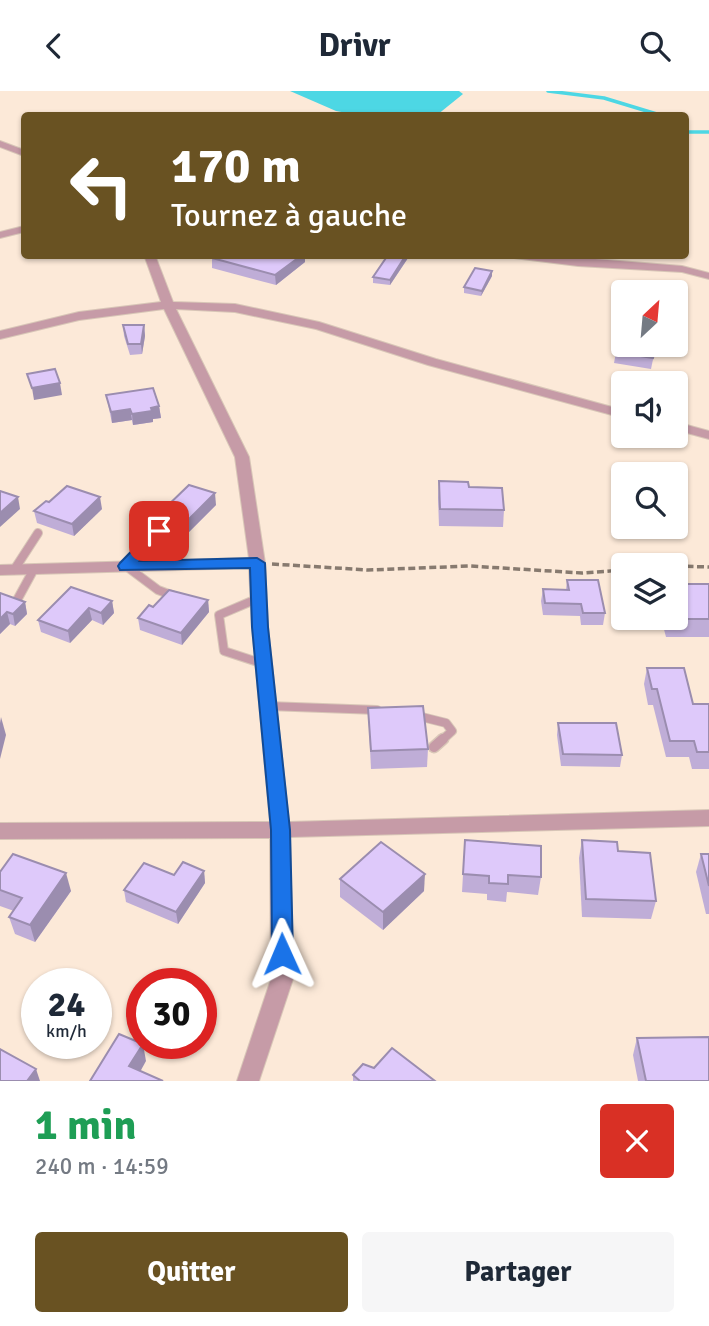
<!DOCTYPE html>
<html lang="fr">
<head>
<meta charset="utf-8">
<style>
  :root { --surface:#fff; --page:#f6f6f7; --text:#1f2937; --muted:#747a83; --accent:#695222 }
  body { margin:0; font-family:Signika,sans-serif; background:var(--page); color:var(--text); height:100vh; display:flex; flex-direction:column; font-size:26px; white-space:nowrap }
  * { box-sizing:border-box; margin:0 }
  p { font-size:23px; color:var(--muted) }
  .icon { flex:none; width:38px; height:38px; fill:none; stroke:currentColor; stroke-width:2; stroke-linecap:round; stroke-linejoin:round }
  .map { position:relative; height:990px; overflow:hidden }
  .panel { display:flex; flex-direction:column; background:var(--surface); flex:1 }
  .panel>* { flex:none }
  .guide { position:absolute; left:21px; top:21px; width:668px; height:147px; border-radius:7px; box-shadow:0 2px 5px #0004; background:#695222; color:#fff; overflow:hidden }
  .needle { width:46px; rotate:26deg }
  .tools { position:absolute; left:611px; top:189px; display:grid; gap:14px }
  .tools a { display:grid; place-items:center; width:77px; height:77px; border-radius:7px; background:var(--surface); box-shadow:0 2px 5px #0004; font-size:35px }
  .speed { position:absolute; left:21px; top:877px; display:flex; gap:14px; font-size:35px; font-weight:700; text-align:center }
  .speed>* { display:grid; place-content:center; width:91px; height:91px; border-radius:50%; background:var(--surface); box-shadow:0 2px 5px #0004; line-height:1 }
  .speed small { font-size:18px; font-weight:400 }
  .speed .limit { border:10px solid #d22; background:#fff; color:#111 }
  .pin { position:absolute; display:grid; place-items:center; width:60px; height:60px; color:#fff; margin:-30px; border-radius:14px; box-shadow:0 4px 10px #0006 }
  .me { position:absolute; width:77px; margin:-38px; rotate:359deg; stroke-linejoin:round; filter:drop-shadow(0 0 5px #0008) }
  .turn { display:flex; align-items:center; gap:24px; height:147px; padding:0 35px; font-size:32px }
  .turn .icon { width:91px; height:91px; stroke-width:2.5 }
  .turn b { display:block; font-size:49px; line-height:60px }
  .round { display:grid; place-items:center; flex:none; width:74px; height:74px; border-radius:7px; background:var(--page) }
  .headline { display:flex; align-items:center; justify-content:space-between; height:119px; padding:0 35px }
  h1 { font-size:42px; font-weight:700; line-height:52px; color:#1e9e55 }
  .primary-button { display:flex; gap:14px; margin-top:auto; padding:14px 35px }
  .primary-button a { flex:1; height:80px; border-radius:7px; background:var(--accent); color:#fff; font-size:28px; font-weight:700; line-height:80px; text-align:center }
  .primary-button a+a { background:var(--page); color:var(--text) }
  header { display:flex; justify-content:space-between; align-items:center; height:91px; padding:0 35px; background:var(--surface); font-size:32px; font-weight:700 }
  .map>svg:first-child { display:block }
  .water { fill:#4dd7e4 }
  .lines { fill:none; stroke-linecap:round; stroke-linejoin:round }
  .stream { stroke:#4dd7e4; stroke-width:3.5 }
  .lane-far1-casing { stroke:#d8c6b7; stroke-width:10 }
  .lane-casing { stroke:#d8c6b7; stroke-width:13 }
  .street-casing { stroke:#d8c6b7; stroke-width:2 }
  .path { stroke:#877a6f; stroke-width:3.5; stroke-dasharray:7 3.5; stroke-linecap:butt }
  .lane-far1 { stroke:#c69ba7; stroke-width:8 }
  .lane { stroke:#c69ba7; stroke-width:10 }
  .street { fill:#c69ba7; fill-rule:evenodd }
  .wall { fill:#bfadd7 }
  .shaded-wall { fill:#9b8daf }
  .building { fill:#dec9fa; stroke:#9b8daf; stroke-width:2 }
  .route { fill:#1a73e8; stroke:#114b97; stroke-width:2 }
</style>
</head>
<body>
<header><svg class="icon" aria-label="back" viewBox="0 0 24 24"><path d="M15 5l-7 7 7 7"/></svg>Drivr<svg class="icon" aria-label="search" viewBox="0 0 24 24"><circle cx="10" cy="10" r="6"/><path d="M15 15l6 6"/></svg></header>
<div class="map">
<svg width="709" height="990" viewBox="0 0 709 990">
  <rect width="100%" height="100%" fill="#fce9d8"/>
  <!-- water -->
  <polygon class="water" points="290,0 459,0 463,3 437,24 358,24 336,20"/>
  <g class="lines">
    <!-- stream -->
    <g class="stream">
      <polyline points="548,0 604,7 660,24"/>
      <polyline points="686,41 709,41"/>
    </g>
    <defs>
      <g id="lane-far1">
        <polyline points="159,440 126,475 158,499 174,505"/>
        <polyline points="14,479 38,442"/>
        <polyline points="259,507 219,524 224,560 264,573"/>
        <polyline points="16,511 34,478"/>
        <polyline points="268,615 377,619"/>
        <polyline points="414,624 446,632 452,640 441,650"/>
      </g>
      <polyline id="lane" points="434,656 443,648"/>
      <g id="street">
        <polygon points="0,50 24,59 24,65 0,56"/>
        <polygon points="24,135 24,141 0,147 0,141"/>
        <polygon points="144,164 155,164 173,211 235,213 319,231 436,268 623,319 623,327 428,274 316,238 235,221 176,218 249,366 265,472 268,536 289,731 709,719 709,735 290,746 293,888 259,990 237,990 271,888 270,747 0,748 0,732 270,731 252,536 249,477 0,484 0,474 249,467 235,366 164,218 79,229 0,248 0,240 79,221 161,211"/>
        <polygon points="509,164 545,164 682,175 709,182 709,188 682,181 578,175 514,167"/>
        <polygon points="676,331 709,340 709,348 676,339"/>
      </g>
    </defs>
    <!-- lane-far1 casing -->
    <use href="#lane-far1" class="lane-far1-casing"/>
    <!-- lane casing -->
    <use href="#lane" class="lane-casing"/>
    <!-- street casing -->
    <use href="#street" class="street-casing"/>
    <!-- path -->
    <g class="path">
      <polyline points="272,473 368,479 470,475 582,482 623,479"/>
      <polyline points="676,475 709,476"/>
    </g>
    <!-- lane-far1 -->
    <use href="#lane-far1" class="lane-far1"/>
    <!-- lane -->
    <use href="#lane" class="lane"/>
    <!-- street -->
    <use href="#street" class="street"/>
  </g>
  <!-- wall -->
  <g class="wall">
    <polygon points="388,164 408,164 408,167 390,194 373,192 373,186"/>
    <polygon points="212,167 305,171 276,194 212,177"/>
    <polygon points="492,180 492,185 481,205 464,202 464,196"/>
    <polygon points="123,234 144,234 145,245 142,263 130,264 124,245"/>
    <polygon points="656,254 651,278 614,272 616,261"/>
    <polygon points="106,304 159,315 161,327 153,328 153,331 133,334 132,329 112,332"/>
    <polygon points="439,390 469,396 504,419 503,436 439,435 438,407"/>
    <polygon points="49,411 102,418 74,445 37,432 34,420"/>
    <polygon points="216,414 188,442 162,433 161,421"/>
    <polygon points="567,489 605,522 603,534 581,534 580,525 543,524 541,510 543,498 566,499"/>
    <polygon points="709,493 709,546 666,546 661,527 676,527"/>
    <polygon points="0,502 25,511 27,523 15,535 10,533 0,543"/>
    <polygon points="208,509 209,521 182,554 140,539 138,527"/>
    <polygon points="112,510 114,522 103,534 92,529 70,552 41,541 38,529"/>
    <polygon points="647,577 693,613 709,613 709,678 692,678 689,666 666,666 653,614 648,614 644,593"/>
    <polygon points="368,617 428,658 427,676 371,678"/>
    <polygon points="558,632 622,664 620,676 561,675 557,644"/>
    <polygon points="465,749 541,786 538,804 507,801 506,811 487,809 487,803 462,801"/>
    <polygon points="582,749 618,760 656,810 651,828 582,826 579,767"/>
    <polygon points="701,763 709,763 709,823 706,823 696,781"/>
    <polygon points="204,780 205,792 178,833 126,811 124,799"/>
    <polygon points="0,781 71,800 35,851 15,843 9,826 14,820 0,815"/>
    <polygon points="340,788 424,800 383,839 340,806"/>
    <polygon points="637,947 709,990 638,990 633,964"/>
    <polygon points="374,977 435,990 353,990 353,984"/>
  </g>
  <!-- shaded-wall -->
  <g class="shaded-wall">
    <polygon points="302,164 305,164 305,171 276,194 275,184"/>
    <polygon points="406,164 408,164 408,167 390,194 390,189"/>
    <polygon points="492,180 492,185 481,205 482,200"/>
    <polygon points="144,234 145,245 142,263 141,253"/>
    <polygon points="60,292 62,304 34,309 32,297"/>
    <polygon points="159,315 161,327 153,328 153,331 133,334 132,323"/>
    <polygon points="130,318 132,329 112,332 111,321"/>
    <polygon points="215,402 216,414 188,442 187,430"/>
    <polygon points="18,406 20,418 0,436 0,422"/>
    <polygon points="100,406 102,418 74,445 72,433"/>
    <polygon points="208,509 209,521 182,554 181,542"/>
    <polygon points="112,510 114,522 103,534 101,522"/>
    <polygon points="25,511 27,523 15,535 13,523"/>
    <polygon points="89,517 92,529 70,552 68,540"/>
    <polygon points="7,521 10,533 0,543 0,528"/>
    <polygon points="1,626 6,644 0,668 0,632"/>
    <polygon points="204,780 205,792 178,833 176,821"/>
    <polygon points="66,782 71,800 35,851 30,834"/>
    <polygon points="425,783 424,800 383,839 383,821"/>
    <polygon points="143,953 146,970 135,990 129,975"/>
    <polygon points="36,978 40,990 27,990"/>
  </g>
  <!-- building -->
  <g class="building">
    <polygon points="215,164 302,164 275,184 212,167"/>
    <polygon points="388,164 406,164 390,189 373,186"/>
    <polygon points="475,177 492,180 482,200 464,196"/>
    <polygon points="123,234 144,234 141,253 128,253"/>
    <polygon points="620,246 623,246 623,254 656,254 653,267 616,261"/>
    <polygon points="55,278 60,292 32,297 27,283"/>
    <polygon points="153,297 159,315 151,317 152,320 132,323 130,318 111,321 106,304"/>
    <polygon points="439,390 468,391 469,396 502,397 504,419 440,418"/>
    <polygon points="189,394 215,402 187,430 161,421"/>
    <polygon points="67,395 100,406 72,433 34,420 46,410 49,411"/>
    <polygon points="0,400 18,406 0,422"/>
    <polygon points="567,489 598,489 605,522 583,522 581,513 545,512 543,498 569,499"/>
    <polygon points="676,493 709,493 709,528 669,528 669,527 676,527"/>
    <polygon points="71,496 112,510 101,522 89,517 68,540 38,529"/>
    <polygon points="169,499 208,509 181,542 138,527 149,514 153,516"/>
    <polygon points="0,502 25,511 13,523 7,521 0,528"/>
    <polygon points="647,577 684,577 693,613 709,613 709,661 697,661 694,650 670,650 657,598 652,598"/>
    <polygon points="423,615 428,658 371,660 368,617"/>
    <polygon points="558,632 616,632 622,664 563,663"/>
    <polygon points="465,749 541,755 541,786 508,784 508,793 489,792 489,785 463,783"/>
    <polygon points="582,749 617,751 618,760 650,762 656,810 586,808"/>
    <polygon points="381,751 425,783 383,821 340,788"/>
    <polygon points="13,763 66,782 30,834 9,826 22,807 0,799 0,781"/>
    <polygon points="701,763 709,763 709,795"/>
    <polygon points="183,771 204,780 176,821 124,799 144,772 174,784"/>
    <polygon points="119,943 143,953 129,975 163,990 90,990"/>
    <polygon points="709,946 709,990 646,990 637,947"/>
    <polygon points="392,957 435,990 360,990 353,984 363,973 374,977"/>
    <polygon points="0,958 36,978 27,990 0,990"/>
  </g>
  <!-- route -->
  <polygon class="route" points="159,436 167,440 140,470 257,467 265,472 268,536 290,739 293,863 290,870 282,872 275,870 272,863 271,739 252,536 250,477 120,479 118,475 120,472 154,437"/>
</svg>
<div class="tools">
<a><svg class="needle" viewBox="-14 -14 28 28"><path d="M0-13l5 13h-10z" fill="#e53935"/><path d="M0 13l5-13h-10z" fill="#747a83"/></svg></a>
<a><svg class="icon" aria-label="sound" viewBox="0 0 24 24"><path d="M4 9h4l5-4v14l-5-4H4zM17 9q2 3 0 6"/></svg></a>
<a><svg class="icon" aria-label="search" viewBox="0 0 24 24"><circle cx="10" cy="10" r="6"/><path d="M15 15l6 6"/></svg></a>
<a><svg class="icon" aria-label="layers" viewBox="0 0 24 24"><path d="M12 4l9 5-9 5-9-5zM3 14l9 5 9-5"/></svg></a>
</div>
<div class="speed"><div>24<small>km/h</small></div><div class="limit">30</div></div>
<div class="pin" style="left:159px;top:440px;background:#d93025"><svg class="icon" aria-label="arrive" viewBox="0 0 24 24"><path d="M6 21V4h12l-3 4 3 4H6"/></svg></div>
<svg class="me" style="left:282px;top:863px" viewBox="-20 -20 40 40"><path d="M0-17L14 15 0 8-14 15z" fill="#1a73e8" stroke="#fff" stroke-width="4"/></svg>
<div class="guide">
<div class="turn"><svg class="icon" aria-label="left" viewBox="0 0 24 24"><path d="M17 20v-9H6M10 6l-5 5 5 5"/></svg><div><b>170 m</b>Tournez à gauche</div></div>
</div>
</div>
<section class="panel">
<div class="headline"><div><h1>1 min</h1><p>240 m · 14:59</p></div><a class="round" style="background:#d93025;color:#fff"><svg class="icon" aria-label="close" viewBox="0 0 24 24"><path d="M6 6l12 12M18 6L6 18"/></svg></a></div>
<div class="primary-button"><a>Quitter</a><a>Partager</a></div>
</section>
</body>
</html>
